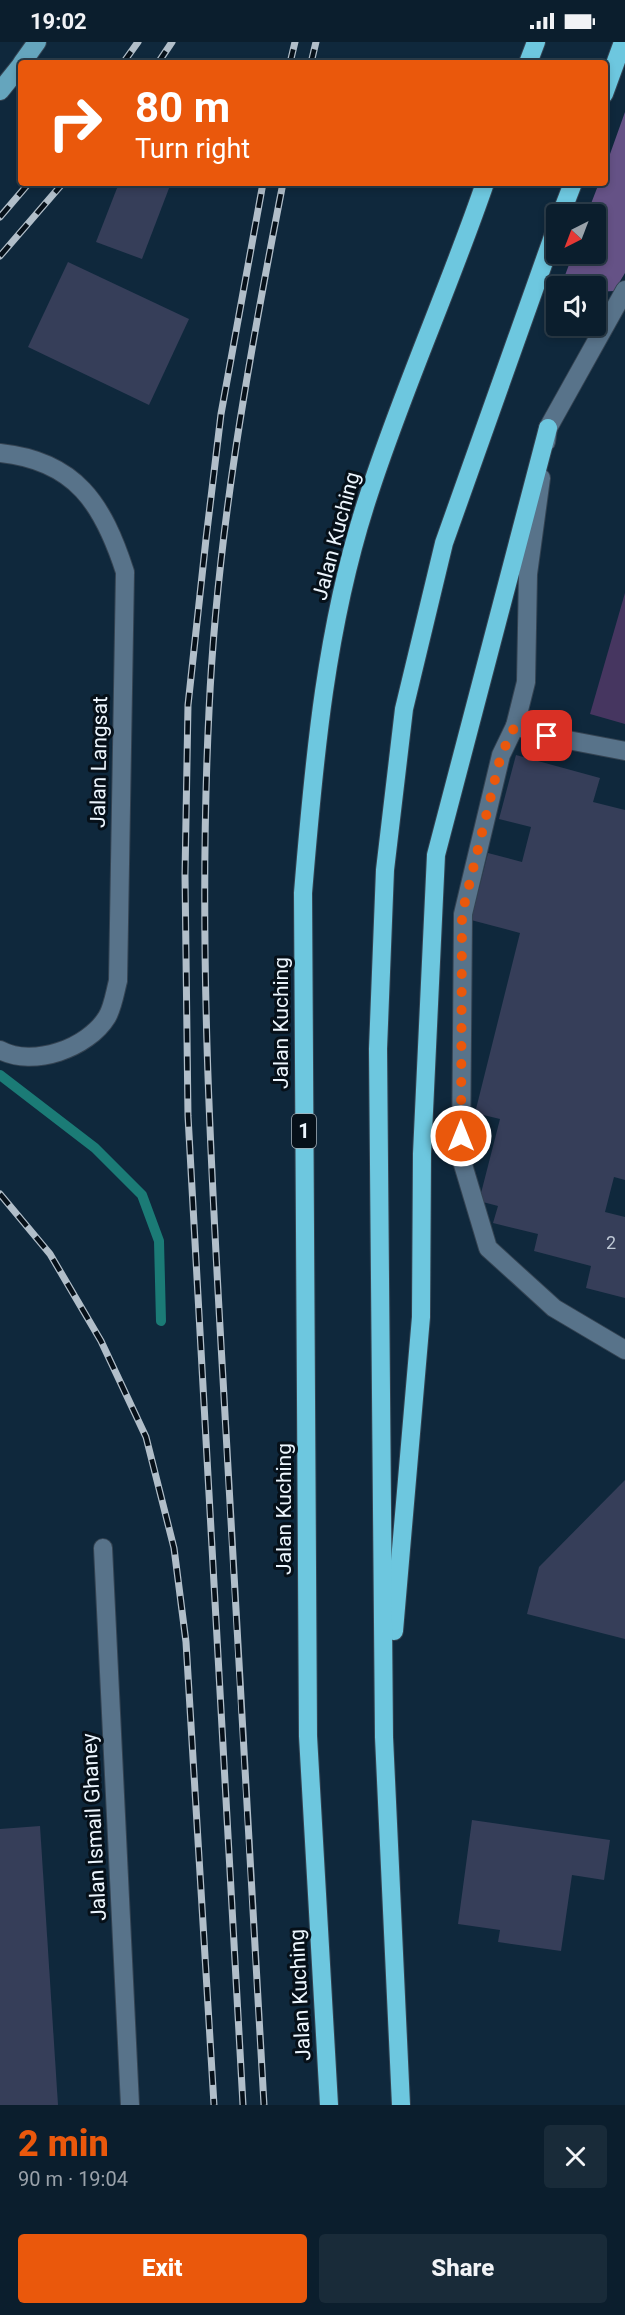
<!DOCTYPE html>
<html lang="en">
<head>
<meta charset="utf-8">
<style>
  :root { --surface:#0b1e2d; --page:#192b39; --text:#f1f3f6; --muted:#9aa2aa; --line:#2b3c49; --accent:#ea580c }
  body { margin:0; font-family:Roboto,sans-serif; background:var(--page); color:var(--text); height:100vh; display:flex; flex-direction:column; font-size:22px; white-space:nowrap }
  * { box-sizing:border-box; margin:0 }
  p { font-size:20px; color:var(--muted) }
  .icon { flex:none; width:33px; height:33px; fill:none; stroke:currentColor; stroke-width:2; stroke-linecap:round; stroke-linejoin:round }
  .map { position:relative; height:2063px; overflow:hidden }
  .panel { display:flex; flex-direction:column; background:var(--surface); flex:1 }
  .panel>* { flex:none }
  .banner { position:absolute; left:18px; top:18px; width:590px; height:126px; border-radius:6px; box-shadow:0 3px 9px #0003,0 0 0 2px var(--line); background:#ea580c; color:#fff; overflow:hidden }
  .needle { width:39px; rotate:222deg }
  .buttons { position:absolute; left:546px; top:162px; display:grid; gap:12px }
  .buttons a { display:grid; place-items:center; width:60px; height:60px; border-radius:6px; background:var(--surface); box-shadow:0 3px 9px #0003,0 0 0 2px var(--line); font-size:30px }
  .pin { position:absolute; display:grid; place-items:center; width:51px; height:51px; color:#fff; margin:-26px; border-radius:12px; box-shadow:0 3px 9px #0006 }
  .me { position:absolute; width:66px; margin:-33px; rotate:0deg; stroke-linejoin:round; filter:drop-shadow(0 0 4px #0008) }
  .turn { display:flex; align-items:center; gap:21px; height:126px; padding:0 18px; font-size:27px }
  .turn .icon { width:78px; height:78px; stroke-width:2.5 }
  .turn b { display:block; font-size:42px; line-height:51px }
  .round { display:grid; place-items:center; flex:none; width:63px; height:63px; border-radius:6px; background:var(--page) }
  .head { display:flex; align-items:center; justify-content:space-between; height:102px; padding:0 18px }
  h1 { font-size:36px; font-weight:800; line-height:45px; color:var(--accent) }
  .button { display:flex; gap:12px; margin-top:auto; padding:12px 18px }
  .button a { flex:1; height:69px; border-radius:6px; background:var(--accent); color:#fff; font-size:24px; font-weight:800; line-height:69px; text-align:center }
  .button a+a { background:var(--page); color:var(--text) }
  .status { display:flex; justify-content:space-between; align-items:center; height:42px; padding:0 30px; background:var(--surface); direction:ltr }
  .status svg { height:16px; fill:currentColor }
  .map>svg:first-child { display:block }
  .green { fill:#463660 }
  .forest { fill:#655286 }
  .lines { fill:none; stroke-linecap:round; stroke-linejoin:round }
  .stream { stroke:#1b7b76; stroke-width:10 }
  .building { fill:#363e59 }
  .minor-casing { stroke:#344352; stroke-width:20 }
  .major-casing { stroke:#344352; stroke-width:20 }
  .highway-casing { stroke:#344352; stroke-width:20 }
  .minor { stroke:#58738a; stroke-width:18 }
  .major { stroke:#65a5bd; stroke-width:18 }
  .highway { stroke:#6dc7df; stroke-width:18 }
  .rail-casing { stroke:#b1bec9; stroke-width:7 }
  .rail { stroke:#061019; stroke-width:4.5; stroke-dasharray:14; stroke-linecap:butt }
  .route { stroke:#ea580c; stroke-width:10; stroke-dasharray:0 18 }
  .labels { text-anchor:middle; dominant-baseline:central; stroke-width:6; stroke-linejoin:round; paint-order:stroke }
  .number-label { font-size:18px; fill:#bfc8d5 }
  .shield { fill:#061019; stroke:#a8b1b9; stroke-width:1.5 }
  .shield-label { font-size:20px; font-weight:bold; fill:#edf6fe }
  .street-label { font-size:21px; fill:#edf6fe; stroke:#061019 }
</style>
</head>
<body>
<div class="status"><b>19:02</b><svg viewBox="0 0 49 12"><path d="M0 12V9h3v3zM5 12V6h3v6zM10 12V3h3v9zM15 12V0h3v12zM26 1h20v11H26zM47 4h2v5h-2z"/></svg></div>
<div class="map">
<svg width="625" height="2063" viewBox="0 0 625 2063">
  <rect width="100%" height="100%" fill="#0f283c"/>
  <!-- green -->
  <polygon class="green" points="625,551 625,682 590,672"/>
  <!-- forest -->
  <polygon class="forest" points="625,70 625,231 614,249 596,250 596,244 561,244 573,212 596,212 596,172 587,172 599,141 604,141 605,126"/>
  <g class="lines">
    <!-- stream -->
    <polyline class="stream" points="0,1033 95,1106 142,1153 159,1199 161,1279"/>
  </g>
  <!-- building -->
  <g class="building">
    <polygon points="119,141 171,141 142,217 96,200"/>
    <polygon points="68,220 189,277 149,363 28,305"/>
    <polygon points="516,713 600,736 593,760 625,768 625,1138 614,1135 605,1170 625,1175 625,1256 586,1246 591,1224 534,1209 538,1192 493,1181 498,1164 479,1159 500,1077 475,1071 520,891 471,878 488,811 522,820 531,785 499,777"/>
    <polygon points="625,1438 625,1597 527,1572 539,1525"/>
    <polygon points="472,1778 610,1798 604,1838 572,1833 561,1909 498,1900 500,1888 458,1882"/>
    <polygon points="40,1784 58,2063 0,2063 0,1787"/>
  </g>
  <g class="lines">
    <defs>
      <g id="minor">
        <polyline points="546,400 548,386 625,248"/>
        <path d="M0 411C76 419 103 462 125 530L118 939C115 950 113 965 107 975 88 1006 33 1026 0 1008"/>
        <polyline points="541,436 528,532 526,640 515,684 547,694 625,709"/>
        <polyline points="515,684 501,713 463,872 461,1116 488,1206 554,1266 625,1308"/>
        <polyline points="103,1506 130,2063"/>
      </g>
      <g id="major">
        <polyline points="22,21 37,0"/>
        <polyline points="0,49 21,23"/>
      </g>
      <g id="highway">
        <polyline points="528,21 536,0"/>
        <polyline points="604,52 623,0"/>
        <polyline points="561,172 573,141"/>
        <polyline points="394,1589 421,1275 422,1112 436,813 548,386"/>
        <path d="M329 2063 308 1694 303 851C314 717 326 581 369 452 403 347 449 246 485 141"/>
        <polyline points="401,2063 384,1695 378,1007 385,828 404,667 444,501 556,186"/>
      </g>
    </defs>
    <!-- minor casing -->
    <use href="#minor" class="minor-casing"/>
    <!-- major casing -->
    <use href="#major" class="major-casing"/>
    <!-- highway casing -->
    <use href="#highway" class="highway-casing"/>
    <!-- minor -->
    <use href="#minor" class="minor"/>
    <!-- major -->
    <use href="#major" class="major"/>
    <!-- highway -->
    <use href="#highway" class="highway"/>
    <defs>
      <g id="rail">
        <polyline points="123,21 138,0"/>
        <polyline points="158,21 172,0"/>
        <polyline points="290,21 295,0"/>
        <polyline points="311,21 316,0"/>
        <polyline points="0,175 29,141"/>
        <polyline points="0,214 63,141"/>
        <polyline points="0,1152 50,1212 101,1299 146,1395 174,1506 186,1600 214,2063"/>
        <polyline points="243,2063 188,1074 185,833 188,663 206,497 221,372 263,141"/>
        <path d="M264 2063C250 1821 236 1579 223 1337 210 1114 198 892 209 669 217 490 249 315 283 141"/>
      </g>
    </defs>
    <!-- rail casing -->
    <use href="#rail" class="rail-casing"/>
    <!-- rail -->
    <use href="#rail" class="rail"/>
  </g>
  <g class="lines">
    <!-- route -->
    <polyline class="route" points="461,1094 462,872 501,713 515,684 547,694"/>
  </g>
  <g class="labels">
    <!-- number labels -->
    <g class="number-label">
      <text x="611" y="1200">2</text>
    </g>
    <!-- shield labels -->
    <rect class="shield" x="292" y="1072" width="24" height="34" rx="4.5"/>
    <g class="shield-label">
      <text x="304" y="1089">1</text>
    </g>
    <!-- street labels -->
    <g class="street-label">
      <text transform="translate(336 494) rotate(-75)">Jalan Kuching</text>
      <text transform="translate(99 720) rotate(-89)">Jalan Langsat</text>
      <text transform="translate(281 981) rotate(-90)">Jalan Kuching</text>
      <text transform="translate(284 1467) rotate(-90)">Jalan Kuching</text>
      <text transform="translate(94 1785) rotate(-93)">Jalan Ismail Ghaney</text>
      <text transform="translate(300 1953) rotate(-93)">Jalan Kuching</text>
    </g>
  </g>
</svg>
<div class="buttons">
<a><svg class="needle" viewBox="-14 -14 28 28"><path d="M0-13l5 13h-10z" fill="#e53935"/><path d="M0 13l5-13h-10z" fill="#9aa2aa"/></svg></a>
<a><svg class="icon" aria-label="sound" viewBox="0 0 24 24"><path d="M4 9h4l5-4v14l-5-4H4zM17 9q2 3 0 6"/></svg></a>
</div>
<div class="pin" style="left:547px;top:694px;background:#d93025"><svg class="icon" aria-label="arrive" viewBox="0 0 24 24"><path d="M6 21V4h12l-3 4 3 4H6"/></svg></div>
<svg class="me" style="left:461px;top:1094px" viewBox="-20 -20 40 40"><circle r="17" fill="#ea580c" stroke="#fff" stroke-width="3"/><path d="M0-11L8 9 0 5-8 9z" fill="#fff"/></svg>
<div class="banner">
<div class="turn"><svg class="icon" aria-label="right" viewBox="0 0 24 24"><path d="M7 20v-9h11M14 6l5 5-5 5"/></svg><div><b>80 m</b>Turn right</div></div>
</div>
</div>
<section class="panel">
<div class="head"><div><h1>2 min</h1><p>90 m · 19:04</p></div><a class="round"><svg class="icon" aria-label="close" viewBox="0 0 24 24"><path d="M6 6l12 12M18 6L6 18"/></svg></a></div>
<div class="button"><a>Exit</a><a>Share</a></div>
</section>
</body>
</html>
